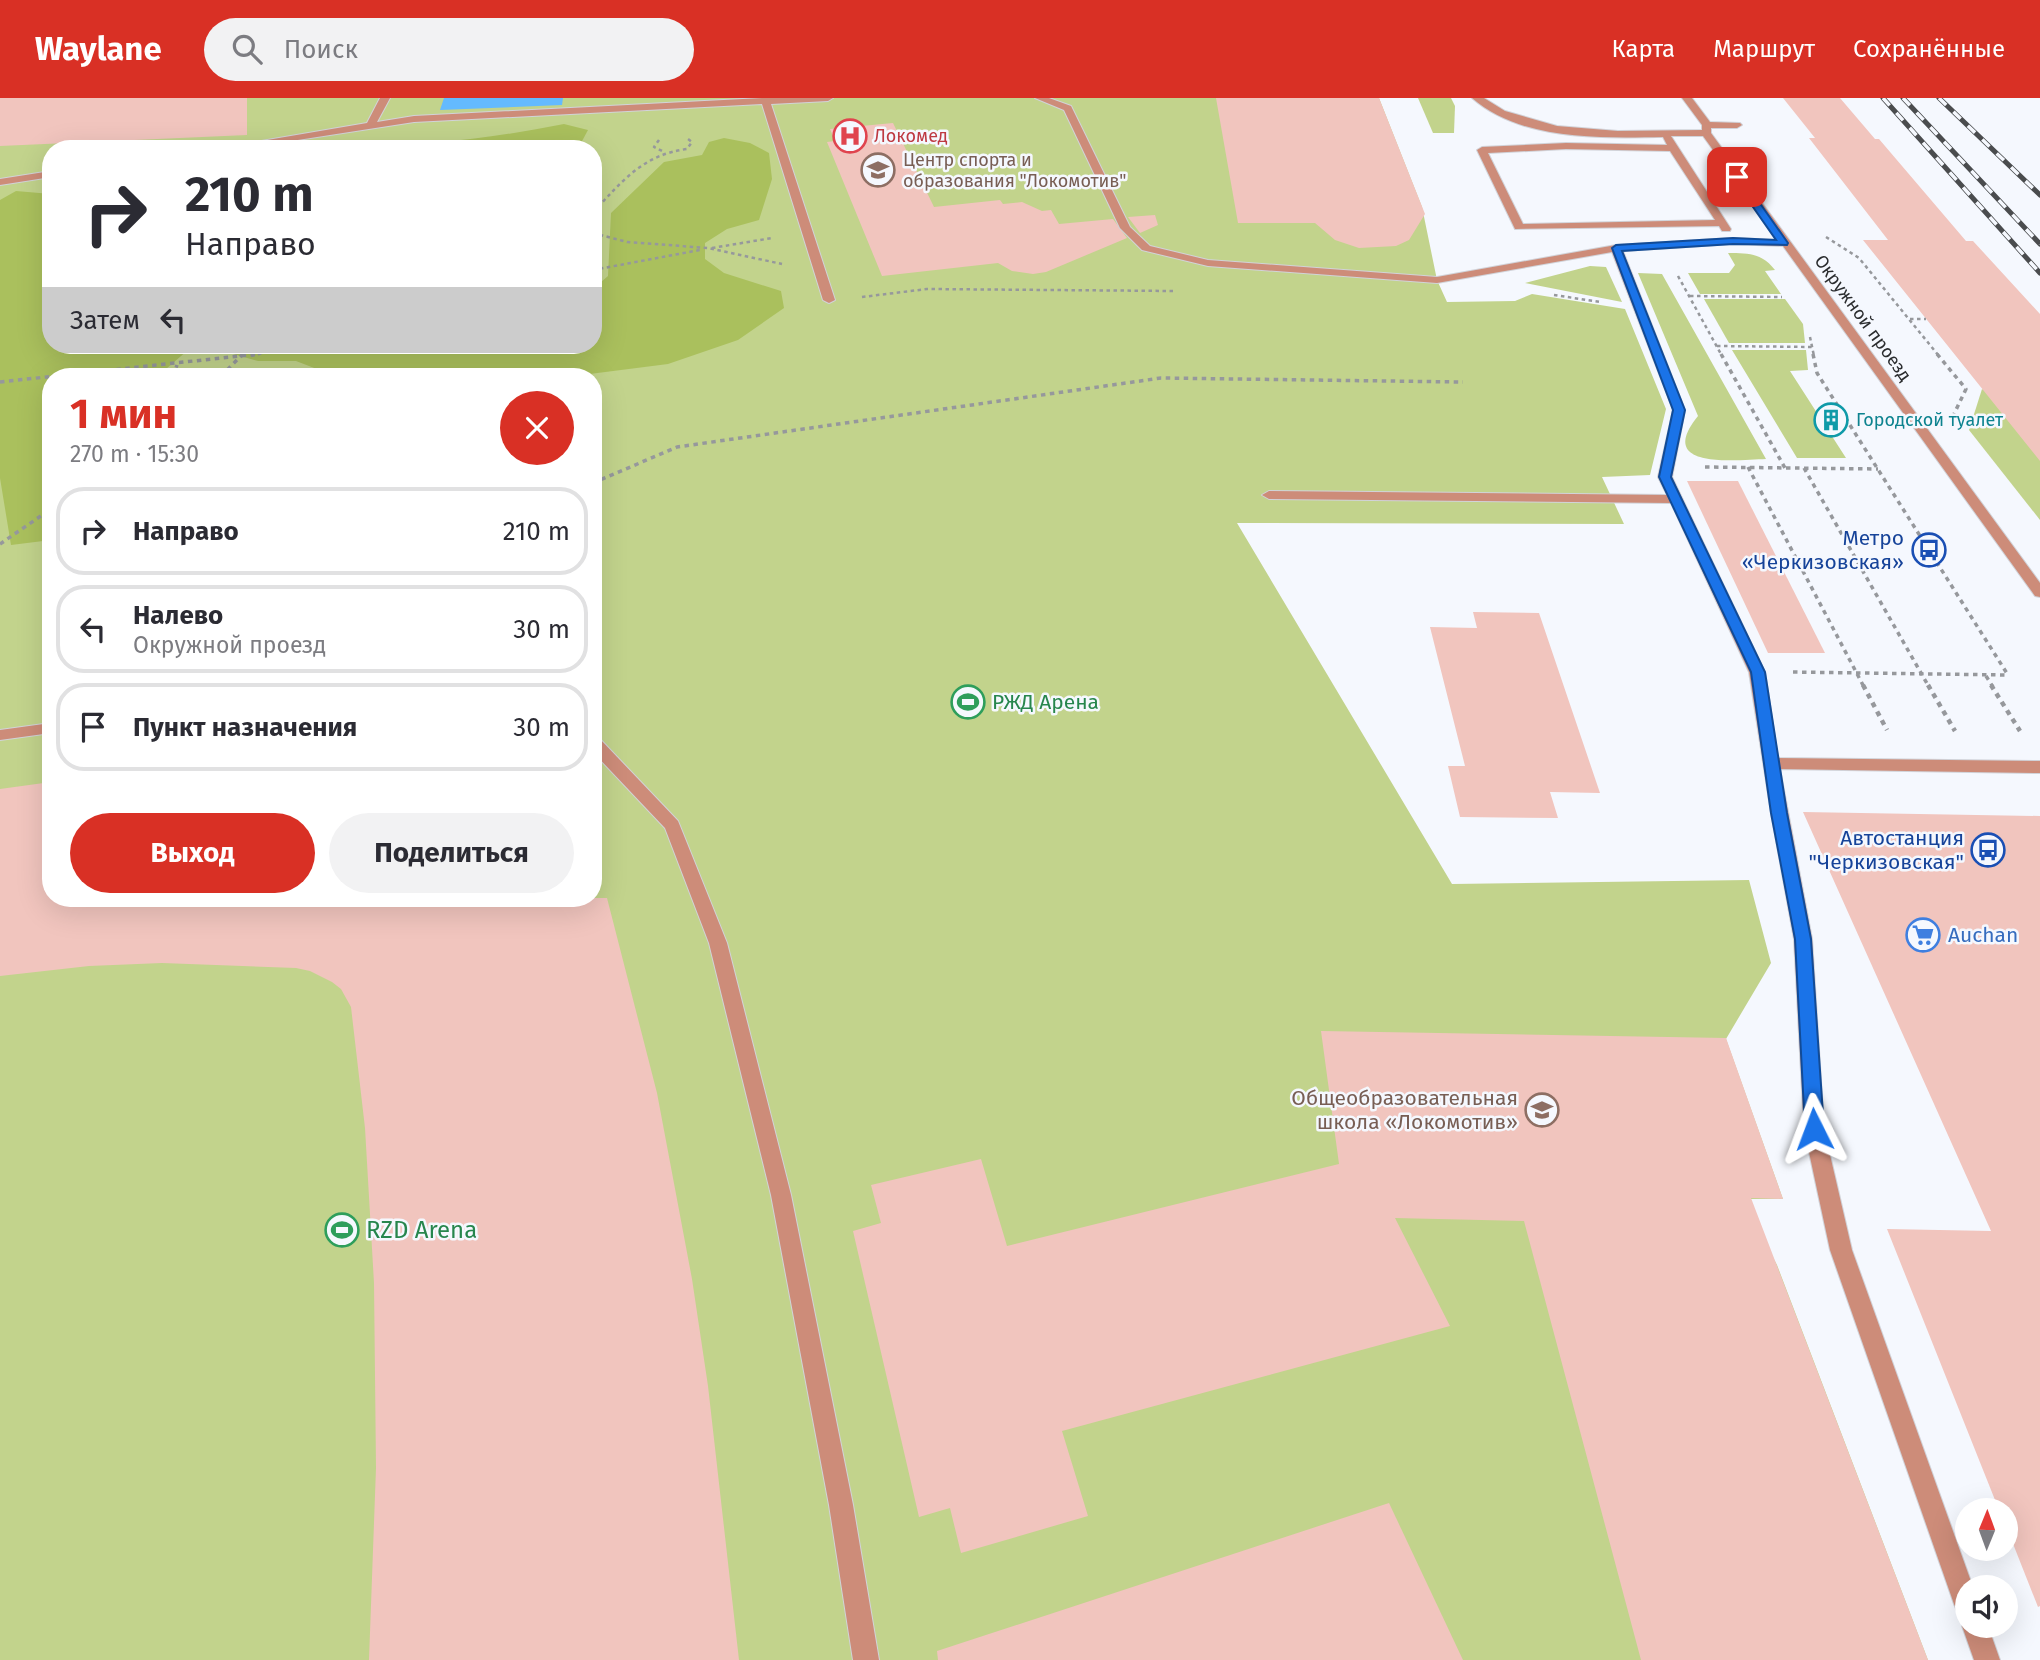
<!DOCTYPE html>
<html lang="ru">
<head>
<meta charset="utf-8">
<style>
  :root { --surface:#fff; --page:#f2f2f3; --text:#2b2b33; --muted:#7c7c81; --line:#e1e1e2; --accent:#d93025 }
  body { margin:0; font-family:"Fira Sans",sans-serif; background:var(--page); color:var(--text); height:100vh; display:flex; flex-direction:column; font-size:26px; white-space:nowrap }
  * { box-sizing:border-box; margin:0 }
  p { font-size:23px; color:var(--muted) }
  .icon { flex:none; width:38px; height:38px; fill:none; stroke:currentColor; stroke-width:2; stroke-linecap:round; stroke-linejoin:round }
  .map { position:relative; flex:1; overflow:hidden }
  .side { position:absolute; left:42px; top:270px; width:560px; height:539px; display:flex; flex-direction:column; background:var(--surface); border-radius:28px; box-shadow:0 7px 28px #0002 }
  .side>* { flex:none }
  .banner { position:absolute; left:42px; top:42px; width:560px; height:214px; border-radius:28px; box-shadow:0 7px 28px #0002; background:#fff; color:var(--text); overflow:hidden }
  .needle { width:46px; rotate:1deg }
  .controls { position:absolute; left:1955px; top:1400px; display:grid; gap:14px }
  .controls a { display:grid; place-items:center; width:63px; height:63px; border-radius:50%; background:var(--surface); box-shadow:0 7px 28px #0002; font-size:35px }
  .pin { position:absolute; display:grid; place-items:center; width:60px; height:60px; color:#fff; margin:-30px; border-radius:14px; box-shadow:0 4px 10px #0006 }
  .me { position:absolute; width:77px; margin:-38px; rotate:357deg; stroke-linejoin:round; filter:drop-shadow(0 0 5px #0008) }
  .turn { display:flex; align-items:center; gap:24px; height:147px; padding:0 28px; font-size:32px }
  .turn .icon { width:91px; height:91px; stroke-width:2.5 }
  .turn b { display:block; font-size:49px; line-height:60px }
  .then { display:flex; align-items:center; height:66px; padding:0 28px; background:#0003; gap:14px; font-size:26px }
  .round { display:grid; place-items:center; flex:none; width:74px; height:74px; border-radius:37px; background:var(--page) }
  .head { display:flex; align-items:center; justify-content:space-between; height:119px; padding:0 28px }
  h1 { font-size:42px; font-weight:700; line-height:52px; color:var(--accent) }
  .action { display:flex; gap:14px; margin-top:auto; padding:14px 28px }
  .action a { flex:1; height:80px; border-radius:42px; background:var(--accent); color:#fff; font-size:28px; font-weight:700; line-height:80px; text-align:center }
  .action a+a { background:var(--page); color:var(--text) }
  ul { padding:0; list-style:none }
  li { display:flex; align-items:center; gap:21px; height:88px; margin:0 14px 10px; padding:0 14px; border:4px solid var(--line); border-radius:28px }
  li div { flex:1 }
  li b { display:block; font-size:26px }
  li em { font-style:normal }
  header { display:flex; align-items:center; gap:42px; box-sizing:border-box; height:98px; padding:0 35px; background:var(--accent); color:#fff }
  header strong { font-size:33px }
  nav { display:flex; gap:38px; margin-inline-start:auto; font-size:24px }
  .search { width:490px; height:63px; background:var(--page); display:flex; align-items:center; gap:18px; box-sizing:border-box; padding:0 24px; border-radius:38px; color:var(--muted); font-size:26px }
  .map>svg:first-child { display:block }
  .green { fill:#c2d38c; fill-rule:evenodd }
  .forest { fill:#aac05d }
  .water { fill:#64bafe }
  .building { fill:#f1c5be }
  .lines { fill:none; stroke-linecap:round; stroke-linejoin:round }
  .minor-casing { stroke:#d1d3d9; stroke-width:2 }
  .path-far2 { stroke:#96989c; stroke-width:2.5; stroke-dasharray:3.5 3.5; stroke-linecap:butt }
  .path-far1 { stroke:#96989c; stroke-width:3.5; stroke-dasharray:4.5 4.5; stroke-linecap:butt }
  .path { stroke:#96989c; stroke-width:4.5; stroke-dasharray:5 5; stroke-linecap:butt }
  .minor { fill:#cd8c79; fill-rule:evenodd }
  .rail-casing { stroke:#4a4c4e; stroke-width:5 }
  .rail { stroke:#f5f8fe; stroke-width:3.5; stroke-dasharray:10; stroke-linecap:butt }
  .route { fill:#1a73e8; stroke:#114b97; stroke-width:2 }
  .labels { text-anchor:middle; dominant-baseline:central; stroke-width:5; stroke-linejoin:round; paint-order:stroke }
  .far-health-label { font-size:18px; fill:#be3a42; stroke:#f5f8fe; text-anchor:start }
  .far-education-label { font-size:18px; fill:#785e54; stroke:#f5f8fe; text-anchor:start }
  .far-street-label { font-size:18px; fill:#2b2d2f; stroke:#f5f8fe }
  .far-culture-label { font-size:18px; fill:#0d838f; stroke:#f5f8fe; text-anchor:start }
  .transit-label { font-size:21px; fill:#164399; stroke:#f5f8fe; text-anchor:end }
  .leisure-label { font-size:21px; fill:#27864d; stroke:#f5f8fe; text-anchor:start }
  .shop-label { font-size:21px; fill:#366cbe; stroke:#f5f8fe; text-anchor:start }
  .education-label { font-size:21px; fill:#785e54; stroke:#f5f8fe; text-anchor:end }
  .near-leisure-label { font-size:24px; fill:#27864d; stroke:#f5f8fe; text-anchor:start }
</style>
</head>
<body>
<header>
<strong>Waylane</strong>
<div class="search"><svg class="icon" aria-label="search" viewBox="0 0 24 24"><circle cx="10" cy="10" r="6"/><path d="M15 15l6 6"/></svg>Поиск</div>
<nav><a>Карта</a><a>Маршрут</a><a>Сохранённые</a></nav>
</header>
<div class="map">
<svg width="2040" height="1562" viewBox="0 0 2040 1562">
  <rect width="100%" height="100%" fill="#f5f8fe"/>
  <!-- green -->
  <g class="green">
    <path d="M0 0H1379L1422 109 1437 182 1447 204 1515 203 1532 196 1625 211 1666 311 1650 377 1602 379 1624 426 1237 425 1452 786 1749 782 1771 865 1726 941 1783 1101H1742L1777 1167 1928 1562H0ZM51 51H593V247H51ZM51 278H593V800H51Z"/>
    <polygon points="1418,0 1451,0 1455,8 1454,35 1433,35"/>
    <path d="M1728 155C1748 155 1762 155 1775 172L1765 173 1781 196H1700L1688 175H1729L1735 167Z"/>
    <polygon points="1590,168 1606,169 1622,204 1525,185"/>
    <path d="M1638 175 1662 176 1766 361C1736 362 1654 372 1698 318Z"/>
    <polygon points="1704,201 1785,201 1803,226 1805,245 1729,245"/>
    <polygon points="1732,252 1806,252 1808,272 1790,273 1846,360 1797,360"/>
    <polygon points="1982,291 2040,327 2040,422 1969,332"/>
  </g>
  <!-- forest -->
  <g class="forest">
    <path d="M564 26 588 32 581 45 569 51H338C370 42 402 45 435 44 478 42 521 34 564 26Z"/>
    <polygon points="724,40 750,45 769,55 772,81 759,122 727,131 705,145 705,161 724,175 781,193 784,210 738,242 668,266 574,278 335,278 296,263 258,263 226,254 188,252 166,271 162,278 51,278 51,442 11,447 0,380 0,102 16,93 51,96 51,247 593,247 593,191 608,178 611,115 664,64 702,57 709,44"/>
  </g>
  <!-- water -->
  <polygon class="water" points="444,0 563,0 562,7 440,12"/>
  <!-- building -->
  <g class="building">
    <polygon points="0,0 247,0 247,37 0,48"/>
    <polygon points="1216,0 1379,0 1425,116 1409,142 1396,148 1359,150 1335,142 1315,125 1238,125"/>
    <polygon points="1783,0 1840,0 1875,41 1879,41 1966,143 1973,143 2040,216 2040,363 1863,142 1888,142 1809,40 1815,40"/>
    <polygon points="893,25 934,109 1000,102 1003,106 1022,104 1042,113 1051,112 1059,126 1113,121 1127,140 1046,174 1033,176 1012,173 998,165 882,178 827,44 835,43 830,31"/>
    <polygon points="1155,117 1158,127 1140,135 1128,119"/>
    <polygon points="1687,383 1738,383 1825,555 1768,555"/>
    <polygon points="1473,514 1539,515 1600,695 1550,694 1558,720 1460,719 1448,668 1465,668 1430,529 1477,530"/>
    <polygon points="51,684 51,800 607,800 657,995 692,1181 708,1288 739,1562 369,1562 376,1370 374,1185 365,1030 351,909 341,891 332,884 310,873 296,870 162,865 89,868 0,878 0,691"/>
    <polygon points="1803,714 2040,718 2040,1508 2038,1509 2006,1428 2006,1412 1999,1412 1887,1131 1991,1133"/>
    <polygon points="1321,933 1726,940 1783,1101 1751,1100 1928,1562 1641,1562 1524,1123 1395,1120 1450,1228 1062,1333 1088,1418 961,1455 950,1410 919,1419 853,1133 881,1125 871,1087 981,1061 1007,1148 1339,1066"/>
    <polygon points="1389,1405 1463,1562 938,1562 937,1553"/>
  </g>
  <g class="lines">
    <defs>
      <g id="minor">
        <polygon points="380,0 390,0 377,24 414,18 762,0 833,0 828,3 771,6 835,202 829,205 823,202 762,6 414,24 240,51 214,51 367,25"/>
        <path d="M1035 0H1049L1071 8 1130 129 1150 148 1208 162 1437 179 1616 147 1733 140 1778 142 1703 38H1671L1731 131 1730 133H1722L1719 128 1515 131 1477 52 1482 49 1566 45 1667 47 1663 39C1602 40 1521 43 1472 0H1484L1505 13 1557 28 1618 33 1702 32V27L1682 0H1692L1710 24 1740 25 1742 27 1737 30H1711V35L2040 485V499L2035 498 1783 148 1733 146 1623 153 1685 312 1672 379 1765 574 1778 660 2040 663V675L1780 671 1812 841 1824 1031 1852 1152 1973 1489H1967V1519L1958 1515 1954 1506 1830 1152 1804 1031 1794 841 1771 715 1749 574 1671 405 1269 401 1262 397 1269 393 1667 397 1658 379 1673 312 1612 154 1437 185 1208 168 1142 152 1120 130 1064 12ZM1566 51 1670 53 1715 122 1523 126 1488 55Z"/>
        <polygon points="51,73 51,79 0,87 0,81"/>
        <polygon points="51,625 51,635 0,642 0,632"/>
        <polygon points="593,639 599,640 678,723 727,845 791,1097 853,1407 879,1562 853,1562 829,1407 771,1097 709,845 665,730 593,654"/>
        <polygon points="1967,1519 1967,1528 1988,1528 2000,1562 1974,1562 1962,1528"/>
      </g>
    </defs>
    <!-- minor casing -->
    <use href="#minor" class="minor-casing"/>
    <!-- path-far2 -->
    <g class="path-far2">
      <polyline points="659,42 654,49 664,54"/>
      <path d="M593 114C623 83 642 57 687 51L692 44 688 41"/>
      <polyline points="593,135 627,144 708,150 782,166"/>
      <polyline points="1826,139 1859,160 1939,258"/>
      <polyline points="712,150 772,140"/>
      <polyline points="593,172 700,152"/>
      <polyline points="1678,178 1722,258"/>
      <polyline points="1554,197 1600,204"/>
      <polyline points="1690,198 1782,199"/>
      <polyline points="862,199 927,191 1174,193"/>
      <polyline points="1910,221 1926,221"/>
      <polyline points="1810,239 1814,258"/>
      <polyline points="1717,248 1813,249"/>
      <polyline points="241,258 252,247"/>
      <polyline points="251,258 298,247"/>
    </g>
    <!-- path-far1 -->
    <g class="path-far1">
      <polyline points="1721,256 1785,370"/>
      <polyline points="1813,256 1817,275 2008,577"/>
      <polyline points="1937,256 1966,291 1954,316"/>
      <polyline points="173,278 177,267"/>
      <polyline points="221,278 243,256"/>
      <polyline points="0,284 258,256"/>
      <polyline points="1705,369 1878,371"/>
      <polyline points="1748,369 1864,589"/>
      <polyline points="1804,370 1929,589"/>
      <polyline points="593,385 677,349 1161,280 1463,284"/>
      <polyline points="0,446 51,411"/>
      <polyline points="1793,574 2008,577"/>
      <polyline points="1986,578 1993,589"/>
    </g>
    <!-- path -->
    <g class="path">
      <polyline points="1863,587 1887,632"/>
      <polyline points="1928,587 1955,633"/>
      <polyline points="1991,587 2020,633"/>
    </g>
    <!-- minor -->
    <use href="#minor" class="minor"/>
    <defs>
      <g id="rail">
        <polyline points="1883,0 2040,175"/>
        <polyline points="1903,0 2040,146"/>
        <polyline points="1939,0 2040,97"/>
      </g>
    </defs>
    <!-- rail casing -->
    <use href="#rail" class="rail-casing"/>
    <!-- rail -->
    <use href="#rail" class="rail"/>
  </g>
  <!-- route -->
  <polygon class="route" points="1733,77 1740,77 1788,145 1787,147 1733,146 1622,153 1685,312 1671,379 1765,574 1787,715 1811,841 1824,1031 1821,1037 1814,1039 1808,1037 1805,1031 1795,841 1771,715 1751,574 1659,379 1673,312 1612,150 1616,147 1733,140 1776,142 1732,79"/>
  <!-- icons -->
  <defs>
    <symbol id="hospital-ring" viewBox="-11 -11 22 22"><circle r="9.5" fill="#f5f8fe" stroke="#e0444e" stroke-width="1.5"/><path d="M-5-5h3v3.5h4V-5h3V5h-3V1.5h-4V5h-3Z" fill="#e0444e"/></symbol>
    <symbol id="school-ring" viewBox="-11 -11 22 22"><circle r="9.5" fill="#f5f8fe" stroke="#8d6e63" stroke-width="1.5"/><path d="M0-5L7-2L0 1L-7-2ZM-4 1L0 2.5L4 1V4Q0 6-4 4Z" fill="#8d6e63"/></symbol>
    <symbol id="building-ring" viewBox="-11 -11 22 22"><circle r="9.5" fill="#f5f8fe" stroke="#0f9aa8" stroke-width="1.5"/><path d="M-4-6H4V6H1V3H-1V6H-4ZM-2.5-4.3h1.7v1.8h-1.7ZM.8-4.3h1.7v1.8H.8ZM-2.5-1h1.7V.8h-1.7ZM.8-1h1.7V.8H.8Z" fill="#0f9aa8"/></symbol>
    <symbol id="bus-ring" viewBox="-11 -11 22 22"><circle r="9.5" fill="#f5f8fe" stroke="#1a4fb4" stroke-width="1.5"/><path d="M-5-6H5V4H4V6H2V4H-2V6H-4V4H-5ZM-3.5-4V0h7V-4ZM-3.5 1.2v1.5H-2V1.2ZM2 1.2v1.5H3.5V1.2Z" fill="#1a4fb4"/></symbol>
    <symbol id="stadium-ring" viewBox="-11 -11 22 22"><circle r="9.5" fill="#f5f8fe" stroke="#2e9e5b" stroke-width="1.5"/><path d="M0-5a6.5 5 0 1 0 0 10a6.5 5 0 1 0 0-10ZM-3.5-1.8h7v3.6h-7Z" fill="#2e9e5b"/></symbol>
    <symbol id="supermarket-ring" viewBox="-11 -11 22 22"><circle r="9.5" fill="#f5f8fe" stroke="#3f7fe0" stroke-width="1.5"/><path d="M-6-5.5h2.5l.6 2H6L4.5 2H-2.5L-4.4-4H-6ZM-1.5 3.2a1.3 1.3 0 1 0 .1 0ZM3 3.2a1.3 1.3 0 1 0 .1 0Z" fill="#3f7fe0"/></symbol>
  </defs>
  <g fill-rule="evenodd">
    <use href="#hospital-ring" x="831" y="19" width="38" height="38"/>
    <use href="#school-ring" x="859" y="53" width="38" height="38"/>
    <use href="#building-ring" x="1812" y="303" width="38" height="38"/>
    <use href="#bus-ring" x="1910" y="433" width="38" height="38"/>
    <use href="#stadium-ring" x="949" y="585" width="38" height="38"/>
    <use href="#bus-ring" x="1969" y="733" width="38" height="38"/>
    <use href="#supermarket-ring" x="1904" y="818" width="38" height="38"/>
    <use href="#school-ring" x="1523" y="993" width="38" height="38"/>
    <use href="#stadium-ring" x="323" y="1113" width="38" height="38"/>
  </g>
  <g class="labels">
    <!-- far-health labels -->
    <g class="far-health-label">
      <text x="874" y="38">Локомед</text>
    </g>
    <!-- far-education labels -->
    <g class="far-education-label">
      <text x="903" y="62">Центр спорта и<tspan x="903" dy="21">образования "Локомотив"</tspan></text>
    </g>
    <!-- far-street labels -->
    <g class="far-street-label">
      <text transform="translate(1863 220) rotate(54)">Окружной проезд</text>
    </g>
    <!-- far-culture labels -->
    <g class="far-culture-label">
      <text x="1856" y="322">Городской туалет</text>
    </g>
    <!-- transit labels -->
    <g class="transit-label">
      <text x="1904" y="440">Метро<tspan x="1904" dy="24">«Черкизовская»</tspan></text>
      <text x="1964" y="740">Автостанция<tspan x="1964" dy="24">"Черкизовская"</tspan></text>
    </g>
    <!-- leisure labels -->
    <g class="leisure-label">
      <text x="992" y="604">РЖД Арена</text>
    </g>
    <!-- shop labels -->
    <g class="shop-label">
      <text x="1948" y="837">Auchan</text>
    </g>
    <!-- education labels -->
    <g class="education-label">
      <text x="1518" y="1000">Общеобразовательная<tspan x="1518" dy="24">школа «Локомотив»</tspan></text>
    </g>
    <!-- near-leisure labels -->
    <g class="near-leisure-label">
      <text x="366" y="1132">RZD Arena</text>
    </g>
  </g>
</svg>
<div class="controls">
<a><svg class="needle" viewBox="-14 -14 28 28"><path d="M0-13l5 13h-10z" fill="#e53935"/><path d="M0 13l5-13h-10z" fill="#7c7c81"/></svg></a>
<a><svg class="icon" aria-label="sound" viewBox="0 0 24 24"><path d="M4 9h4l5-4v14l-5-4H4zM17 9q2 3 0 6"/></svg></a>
</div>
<div class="pin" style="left:1737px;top:79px;background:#d93025"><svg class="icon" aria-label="arrive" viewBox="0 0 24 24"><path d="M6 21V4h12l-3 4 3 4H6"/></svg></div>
<svg class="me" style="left:1814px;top:1031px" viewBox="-20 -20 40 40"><path d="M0-17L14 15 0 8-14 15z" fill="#1a73e8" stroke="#fff" stroke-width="4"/></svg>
<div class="banner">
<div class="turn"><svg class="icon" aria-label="right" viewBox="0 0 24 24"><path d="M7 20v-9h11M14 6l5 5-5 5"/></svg><div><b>210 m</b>Направо</div></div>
<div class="then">Затем<svg class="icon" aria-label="left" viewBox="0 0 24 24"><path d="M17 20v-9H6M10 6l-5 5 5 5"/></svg></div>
</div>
<section class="side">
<div class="head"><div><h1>1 мин</h1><p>270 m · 15:30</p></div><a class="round" style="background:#d93025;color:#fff"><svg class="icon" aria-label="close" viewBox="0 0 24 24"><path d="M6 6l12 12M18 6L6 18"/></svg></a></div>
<ul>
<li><svg class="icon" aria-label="right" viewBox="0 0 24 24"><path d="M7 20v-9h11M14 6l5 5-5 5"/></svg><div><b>Направо</b></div><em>210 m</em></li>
<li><svg class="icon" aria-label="left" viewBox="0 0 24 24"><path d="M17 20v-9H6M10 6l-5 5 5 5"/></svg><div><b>Налево</b><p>Окружной проезд</p></div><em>30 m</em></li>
<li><svg class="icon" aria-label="arrive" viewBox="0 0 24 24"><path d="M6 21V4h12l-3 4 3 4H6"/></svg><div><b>Пункт назначения</b></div><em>30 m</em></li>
</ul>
<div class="action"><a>Выход</a><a>Поделиться</a></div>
</section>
</div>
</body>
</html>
